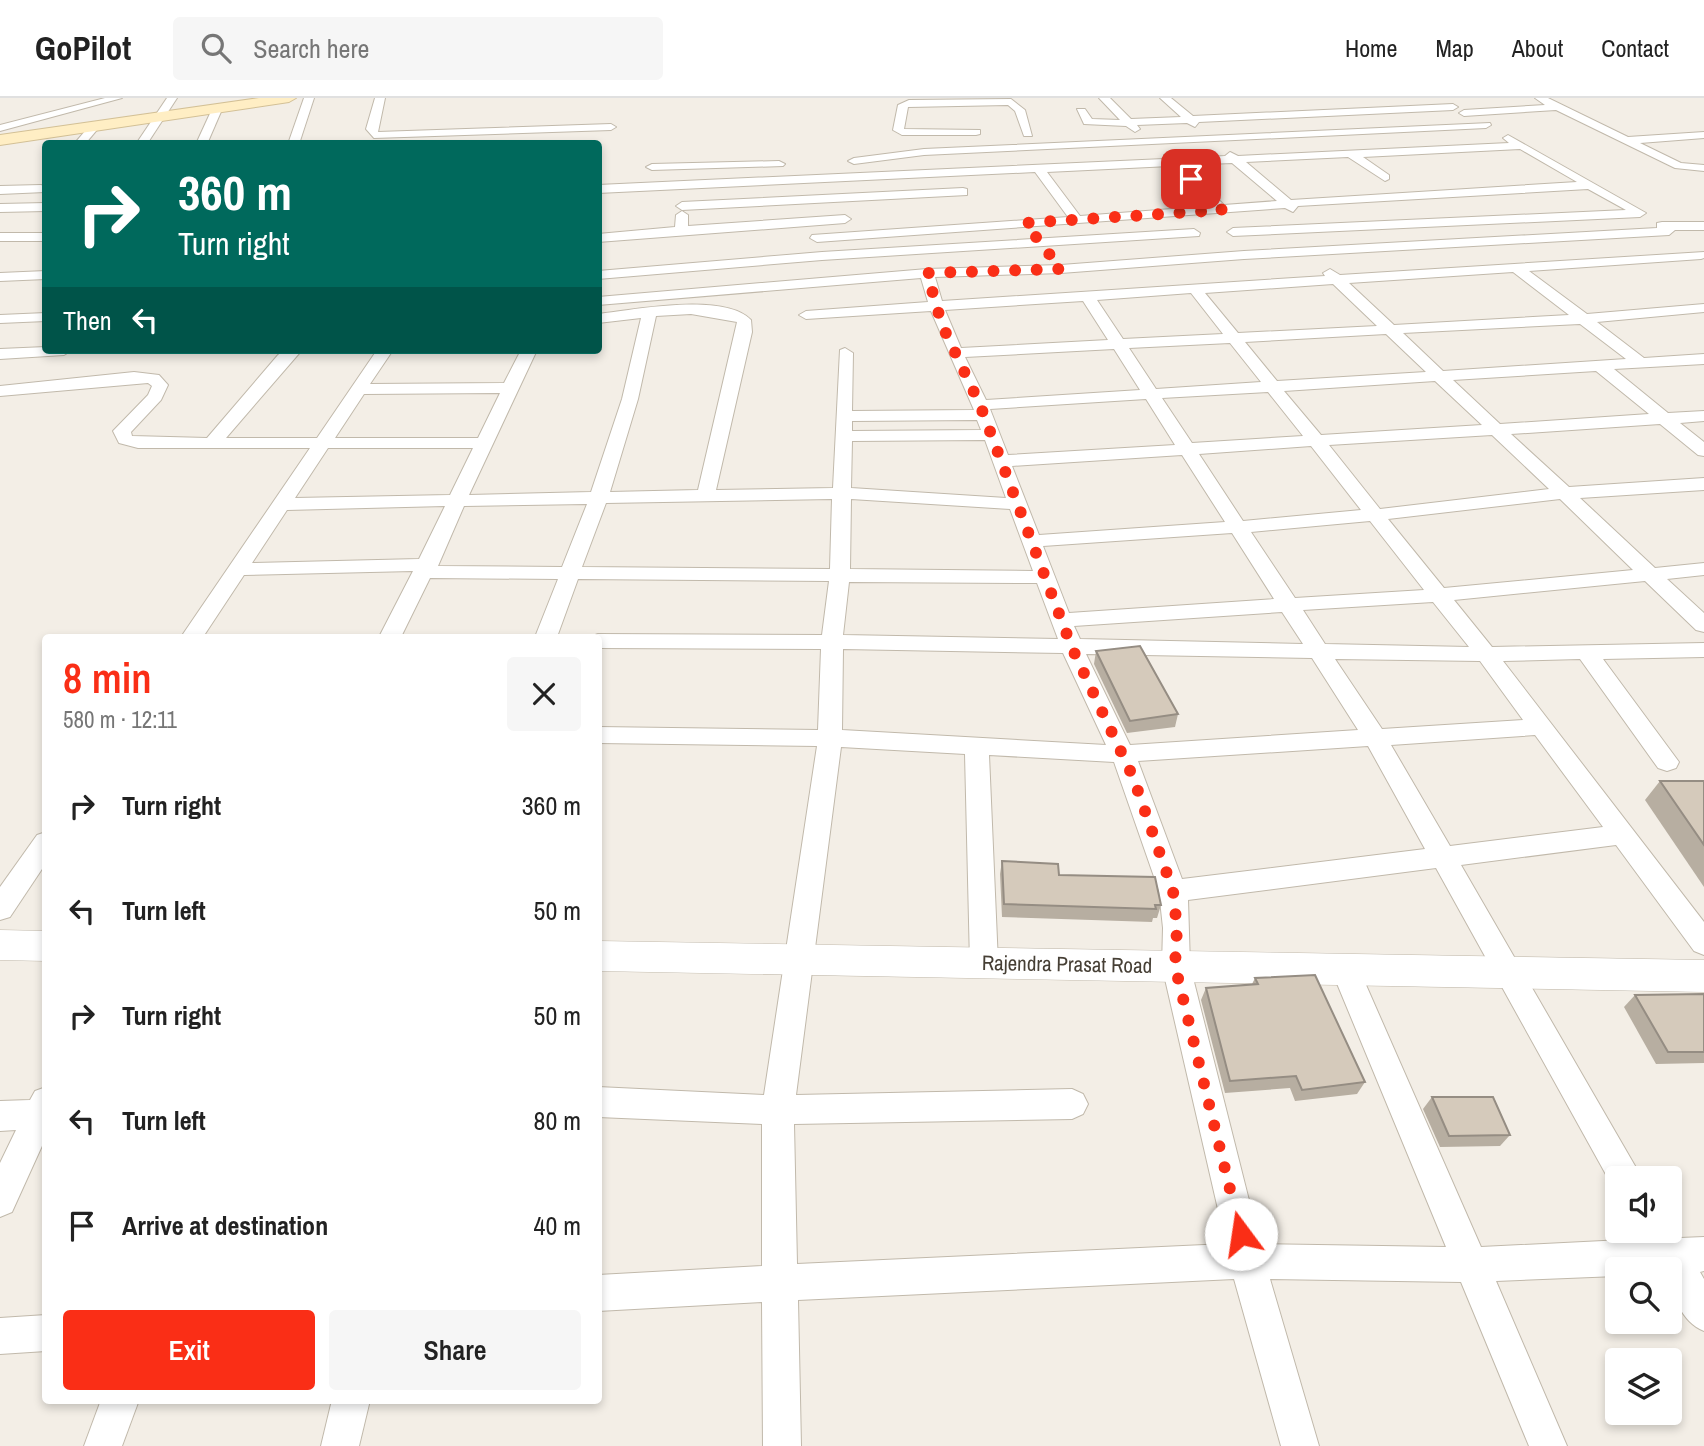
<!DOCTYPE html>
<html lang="en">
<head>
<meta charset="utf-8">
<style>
  :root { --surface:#fff; --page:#f6f6f6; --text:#222; --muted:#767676; --line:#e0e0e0; --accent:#fa2e16 }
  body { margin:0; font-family:"Archivo Narrow",sans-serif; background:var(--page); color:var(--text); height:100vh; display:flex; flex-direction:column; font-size:26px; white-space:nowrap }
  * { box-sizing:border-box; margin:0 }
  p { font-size:23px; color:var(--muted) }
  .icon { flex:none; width:38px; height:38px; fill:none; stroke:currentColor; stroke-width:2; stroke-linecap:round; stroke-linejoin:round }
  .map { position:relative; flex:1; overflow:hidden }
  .details { position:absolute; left:42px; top:536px; width:560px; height:770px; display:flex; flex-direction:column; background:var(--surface); border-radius:7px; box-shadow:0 4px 10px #0003 }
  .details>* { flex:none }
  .banner { position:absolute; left:42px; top:42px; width:560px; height:214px; border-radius:7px; box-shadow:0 4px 10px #0003; background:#00695c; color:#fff; overflow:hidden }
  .controls { position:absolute; left:1605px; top:1068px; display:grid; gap:14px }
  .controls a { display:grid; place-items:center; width:77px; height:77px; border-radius:7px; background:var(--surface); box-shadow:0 4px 10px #0003; font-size:35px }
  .pin { position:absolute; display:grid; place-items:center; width:60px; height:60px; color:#fff; margin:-30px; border-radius:14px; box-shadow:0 4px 10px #0006 }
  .me { position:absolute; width:77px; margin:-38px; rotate:346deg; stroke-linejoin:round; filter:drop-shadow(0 0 5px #0008) }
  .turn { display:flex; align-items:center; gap:24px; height:147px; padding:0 21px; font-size:32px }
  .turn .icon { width:91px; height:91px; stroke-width:2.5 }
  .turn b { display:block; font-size:49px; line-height:60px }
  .then { display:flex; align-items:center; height:66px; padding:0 21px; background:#0003; gap:14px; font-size:26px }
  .round { display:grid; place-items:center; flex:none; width:74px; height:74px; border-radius:7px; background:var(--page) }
  .summary { display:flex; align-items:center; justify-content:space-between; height:119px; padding:0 21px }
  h1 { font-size:42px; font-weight:600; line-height:52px; color:var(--accent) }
  .cta { display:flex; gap:14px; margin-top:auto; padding:14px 21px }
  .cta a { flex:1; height:80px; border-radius:7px; background:var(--accent); color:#fff; font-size:28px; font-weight:600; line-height:80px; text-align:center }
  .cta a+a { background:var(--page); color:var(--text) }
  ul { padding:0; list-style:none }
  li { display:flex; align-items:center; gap:21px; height:105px; padding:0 21px }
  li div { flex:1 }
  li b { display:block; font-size:26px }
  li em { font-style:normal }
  header { display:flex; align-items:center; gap:42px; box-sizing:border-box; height:98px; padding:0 35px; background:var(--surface); border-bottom:2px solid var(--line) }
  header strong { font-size:33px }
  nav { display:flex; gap:38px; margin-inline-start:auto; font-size:24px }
  .search { width:490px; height:63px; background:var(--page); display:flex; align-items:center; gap:18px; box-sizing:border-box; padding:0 24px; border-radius:7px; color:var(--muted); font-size:26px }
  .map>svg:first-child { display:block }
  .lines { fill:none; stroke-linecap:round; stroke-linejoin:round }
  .minor-casing { stroke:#c1b9ab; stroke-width:2 }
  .tertiary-casing { stroke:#c1b9ab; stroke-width:1 }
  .secondary-casing { stroke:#d3c096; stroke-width:2 }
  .minor { fill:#fff; fill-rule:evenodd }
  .tertiary { fill:#fff; fill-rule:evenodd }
  .secondary { fill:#ffeec4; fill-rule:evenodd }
  .wall { fill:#b7aea1 }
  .building { fill:#d5cabb; stroke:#958d83; stroke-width:2 }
  .route { stroke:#fa2e16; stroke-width:12; stroke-dasharray:0 21.6 }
  .labels { text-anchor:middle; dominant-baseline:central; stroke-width:5; stroke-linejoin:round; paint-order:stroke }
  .street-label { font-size:21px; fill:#463f35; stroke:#fff }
</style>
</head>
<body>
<header>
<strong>GoPilot</strong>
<div class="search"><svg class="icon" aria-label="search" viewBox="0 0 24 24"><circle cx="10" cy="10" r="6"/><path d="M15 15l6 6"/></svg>Search here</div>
<nav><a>Home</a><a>Map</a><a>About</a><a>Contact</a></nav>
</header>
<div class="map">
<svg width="1704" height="1348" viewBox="0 0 1704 1348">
  <rect width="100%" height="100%" fill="#f3eee6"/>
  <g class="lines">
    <defs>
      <g id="minor">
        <polygon points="105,0 122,0 0,33 0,27"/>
        <polygon points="167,0 177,0 147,46 136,46"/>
        <polygon points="304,0 314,0 299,46 288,46"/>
        <polygon points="375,0 385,0 378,34 611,26 616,29 611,32 374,40 366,31"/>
        <polygon points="1099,0 1110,0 1131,21 1181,19 1160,0 1171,0 1193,18 1453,6 1458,9 1453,12 1199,24 1195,29 1187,25 1137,27 1140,31 1135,34 1126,28 1084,26 1077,11 1085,11 1092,21 1120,22"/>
        <polygon points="1535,0 1548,0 1628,39 1704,34 1704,40 1640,45 1681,65 1704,67 1704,73 1675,70 1556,12 1464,18 1459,15 1464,12 1545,7"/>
        <polygon points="1011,1 1025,12 1032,38 1024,38 1015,13 1008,7 908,9 904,31 980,32 980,36 976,37 902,37 893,32 898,7 909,2"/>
        <polygon points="218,6 223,9 207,46 196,46 213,9"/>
        <polygon points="92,25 101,27 85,46 74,46"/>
        <polygon points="1490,25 1491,27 1486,30 924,57 854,66 848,63 854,60 924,51"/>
        <path d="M1508 37 1646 115 1640 119 1233 138 1227 134 1233 130 1626 112 1588 91 1298 108 1293 114 1285 110 817 144 810 140 812 137 1068 119 1035 74 598 95V87L1164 61V57L1168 56 1176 61 1225 58 1230 54 1238 58 1509 45 1503 40ZM1520 51 1577 84 1291 102 1246 64 1348 59 1385 83 1389 81V77L1363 59ZM1232 65 1277 103 1224 107 1183 67ZM1170 68 1211 108 1080 118 1047 74Z"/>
        <polygon points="779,63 785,66 783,68 652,72 646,69 652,66"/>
        <polygon points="41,87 46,89 45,94 0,96 0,88"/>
        <polygon points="963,90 967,91 967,97 682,112 676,108 682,104"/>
        <polygon points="46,105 46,113 0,114 0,106"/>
        <polygon points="682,113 688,117 688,128 845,117 851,121 845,125 598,144 598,136 675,129 676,117"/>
        <path d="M1662 124H1704V132H1675L1669 137 1244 161 1061 175 935 179 942 203 1325 178 1323 175 1330 171 1340 177 1704 154V160L1701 161 1529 173 1587 216 1704 206V214L1597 224 1644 260 1704 256V266L1614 271 1668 315 1704 313V323L1680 325 1704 344V358L1698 357 1660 326 1511 336 1569 389 1704 380V392L1580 400 1655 470 1704 465V477L1667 481 1704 515V534L1696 532 1645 483 1454 502 1492 549 1704 545V559L1603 561 1679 664 1676 670 1667 673 1658 670 1580 561 1503 563 1704 824V857L1694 853 1616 747 1461 767 1642 1080H1617V1093L1614 1091 1436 770 1188 802 1190 868 1260 1146 1446 1149 1331 871 1335 862 1345 859 1355 862 1359 871 1481 1149 1643 1141 1639 1132H1670V1122L1680 1140 1704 1139V1173L1700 1174 1704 1181V1233C1681 1224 1670 1194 1670 1171H1617V1178L1496 1183 1567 1348H1529L1461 1184 1270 1181 1319 1348H1281L1234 1181 798 1202 801 1348H763L762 1204 598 1213V1177L762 1168V1026L598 1019V989L764 997 817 648 598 645V629L818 632 821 551 598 550V539H590L598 536 822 537 829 483 578 481 557 539H535L558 481 430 480 401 539H379L413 473 244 477 203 539H181L310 350H138L119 345 113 333 148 297 152 288 148 285 0 298V288L134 274 159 277 168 287 161 302 131 334 132 338 207 340 278 257 284 252H302L226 340H317L377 252H393L370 286 504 285 521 252H537L469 397 591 394 622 301 641 220 598 225V216C635 212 723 194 751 222L752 234 716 392 833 390 840 252 845 250 853 255 852 313 974 312 931 213 806 221 799 217 806 213 928 204 921 180 598 207V199L927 171 1061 167 1244 153 1657 130V125ZM1513 174 1569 217 1394 227 1349 185ZM1333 186 1377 228 1238 235 1205 195ZM1191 195 1223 236 1123 241 1097 202ZM1083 203 1108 242 961 250 945 212ZM691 216 737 224 698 392 610 394 638 301 656 218ZM1580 226 1626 261 1443 273 1403 235ZM1386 236 1426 274 1277 283 1245 244ZM1230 245 1261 284 1156 291 1129 250ZM1114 251 1140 292 986 302 965 259ZM1596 273 1649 316 1500 326 1453 282ZM1435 283 1482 327 1321 337 1284 293ZM1268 294 1303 338 1192 345 1162 300ZM500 295 478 340H335L364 296ZM1146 301 1175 347 1008 357 990 311ZM977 322 981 332 852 333V323ZM1492 337 1549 391 1380 411 1329 347ZM985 342 1006 400 851 390 852 343ZM1311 348 1361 412 1243 423 1199 356ZM328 350H473L450 397 295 400ZM1182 357 1225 424 1039 437 1012 368ZM832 401 830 471 582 469 606 405ZM851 401 1010 411 1033 473 850 471ZM1560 401 1633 472 1444 490 1388 421ZM587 406 562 469 438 468 464 408ZM445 408 419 461 252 465 287 412ZM1370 423 1424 492 1295 500 1251 434ZM1232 435 1274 501 1069 515 1043 448ZM849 484 1037 485 1058 541 843 537ZM1433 504 1469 549 1325 546 1303 512ZM1282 514 1303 546 1080 541 1074 528ZM843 551 1063 555 1106 647 842 632ZM1086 556 1312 560 1358 632 1130 647ZM1335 561 1480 563 1523 622 1382 631ZM1535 637 1603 729 1450 748 1391 647ZM1368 648 1425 751 1182 781 1138 663ZM841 649 965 656 970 865 974 873 984 877 994 873 998 865 989 657 1114 664 1159 793 1163 830 1162 868 1226 1146 797 1166 794 1026 1072 1021 1083 1016 1088 1006 1083 996 1072 991 796 997Z"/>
        <polygon points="1194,131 1200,135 1199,138 822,162 598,181 598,173 822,154"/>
        <rect x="0" y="135" width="46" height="8"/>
        <polygon points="46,173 46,181 0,183 0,175"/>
        <polygon points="46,215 46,223 0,225 0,217"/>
        <polygon points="46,249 46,252 72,252 64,257 0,261 0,251"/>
        <polygon points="46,734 46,765 10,819 0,822 0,789 37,737"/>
        <polygon points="46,989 46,1039 12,1114 0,1119 0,1065 16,1032 0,1033 0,1003 30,1002 35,993"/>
        <polygon points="46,1217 46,1253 0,1256 0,1220"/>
        <polygon points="101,1302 139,1302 122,1348 84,1348"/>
        <polygon points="332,1302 370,1302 359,1348 321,1348"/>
      </g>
      <g id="tertiary">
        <polygon points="0,832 46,833 46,863 0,862"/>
        <polygon points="598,843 1704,862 1704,894 598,873"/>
      </g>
      <polygon id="secondary" points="259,0 296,0 289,4 0,47 0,37"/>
    </defs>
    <!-- minor casing -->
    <use href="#minor" class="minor-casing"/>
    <!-- tertiary casing -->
    <use href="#tertiary" class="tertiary-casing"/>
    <!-- secondary casing -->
    <use href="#secondary" class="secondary-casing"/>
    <!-- minor -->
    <use href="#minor" class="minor"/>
    <!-- tertiary -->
    <use href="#tertiary" class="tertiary"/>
    <!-- secondary -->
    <use href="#secondary" class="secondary"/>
  </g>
  <!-- wall -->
  <g class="wall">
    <polygon points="1096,553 1178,616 1175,629 1127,635 1094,566"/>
    <polygon points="1660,683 1704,683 1704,789 1645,702"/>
    <polygon points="1002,763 1161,807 1157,820 1153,820 1152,824 1002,819 1000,776"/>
    <polygon points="1255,880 1365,984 1357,996 1295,1003 1290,990 1225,995 1201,902 1206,890 1252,886"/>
    <polygon points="1704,896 1704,965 1656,966 1624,909 1635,897"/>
    <polygon points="1432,999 1510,1037 1500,1048 1440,1049 1423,1011"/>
  </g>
  <!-- building -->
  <g class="building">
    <polygon points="1140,548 1178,616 1130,623 1096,553"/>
    <polygon points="1660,683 1704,683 1704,747"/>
    <polygon points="1002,763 1058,766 1059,777 1155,779 1161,807 1155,807 1156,811 1004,806"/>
    <polygon points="1315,877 1365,984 1302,992 1296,978 1230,983 1206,890 1258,886 1255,880"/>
    <polygon points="1704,896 1704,954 1668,954 1635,897"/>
    <polygon points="1432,999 1493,999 1510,1037 1449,1038"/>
  </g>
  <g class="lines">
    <!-- route -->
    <polyline class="route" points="1191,81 1222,112 1025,125 1061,171 927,175 942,227 980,307 1072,550 1133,679 1173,793 1177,830 1175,868 1241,1136"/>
  </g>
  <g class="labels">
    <!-- street labels -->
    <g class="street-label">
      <text transform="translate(1067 866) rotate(1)">Rajendra Prasat Road</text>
    </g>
  </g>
</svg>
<div class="controls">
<a><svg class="icon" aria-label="sound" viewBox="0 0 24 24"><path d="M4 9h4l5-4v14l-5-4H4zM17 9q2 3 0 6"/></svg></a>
<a><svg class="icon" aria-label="search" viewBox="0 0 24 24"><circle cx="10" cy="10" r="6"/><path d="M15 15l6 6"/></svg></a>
<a><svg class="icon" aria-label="layers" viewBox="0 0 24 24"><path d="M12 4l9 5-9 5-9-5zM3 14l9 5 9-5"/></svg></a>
</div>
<div class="pin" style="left:1191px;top:81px;background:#d93025"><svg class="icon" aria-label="arrive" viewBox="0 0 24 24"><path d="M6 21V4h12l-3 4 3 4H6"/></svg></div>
<svg class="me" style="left:1241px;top:1136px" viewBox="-20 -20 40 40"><circle r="19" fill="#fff"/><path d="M0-13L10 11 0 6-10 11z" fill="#fa2e16"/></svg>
<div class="banner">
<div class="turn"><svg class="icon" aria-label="right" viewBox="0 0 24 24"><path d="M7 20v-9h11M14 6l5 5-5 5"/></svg><div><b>360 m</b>Turn right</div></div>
<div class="then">Then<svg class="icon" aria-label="left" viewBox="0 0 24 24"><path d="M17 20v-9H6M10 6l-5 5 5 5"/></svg></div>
</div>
<section class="details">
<div class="summary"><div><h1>8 min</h1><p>580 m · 12:11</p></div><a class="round"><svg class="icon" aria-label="close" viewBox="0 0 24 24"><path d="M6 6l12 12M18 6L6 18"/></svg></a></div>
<ul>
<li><svg class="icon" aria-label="right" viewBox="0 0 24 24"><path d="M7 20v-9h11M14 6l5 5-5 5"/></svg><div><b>Turn right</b></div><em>360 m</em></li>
<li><svg class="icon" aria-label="left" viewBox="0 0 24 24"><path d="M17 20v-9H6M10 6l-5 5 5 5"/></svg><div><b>Turn left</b></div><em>50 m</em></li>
<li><svg class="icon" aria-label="right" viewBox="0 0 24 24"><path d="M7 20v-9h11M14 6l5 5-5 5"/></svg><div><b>Turn right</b></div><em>50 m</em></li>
<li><svg class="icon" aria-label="left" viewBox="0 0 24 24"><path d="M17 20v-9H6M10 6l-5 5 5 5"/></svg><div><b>Turn left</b></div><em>80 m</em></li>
<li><svg class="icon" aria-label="arrive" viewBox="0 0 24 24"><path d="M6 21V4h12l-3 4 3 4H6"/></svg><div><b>Arrive at destination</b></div><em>40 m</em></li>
</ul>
<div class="cta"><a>Exit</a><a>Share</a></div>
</section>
</div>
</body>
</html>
